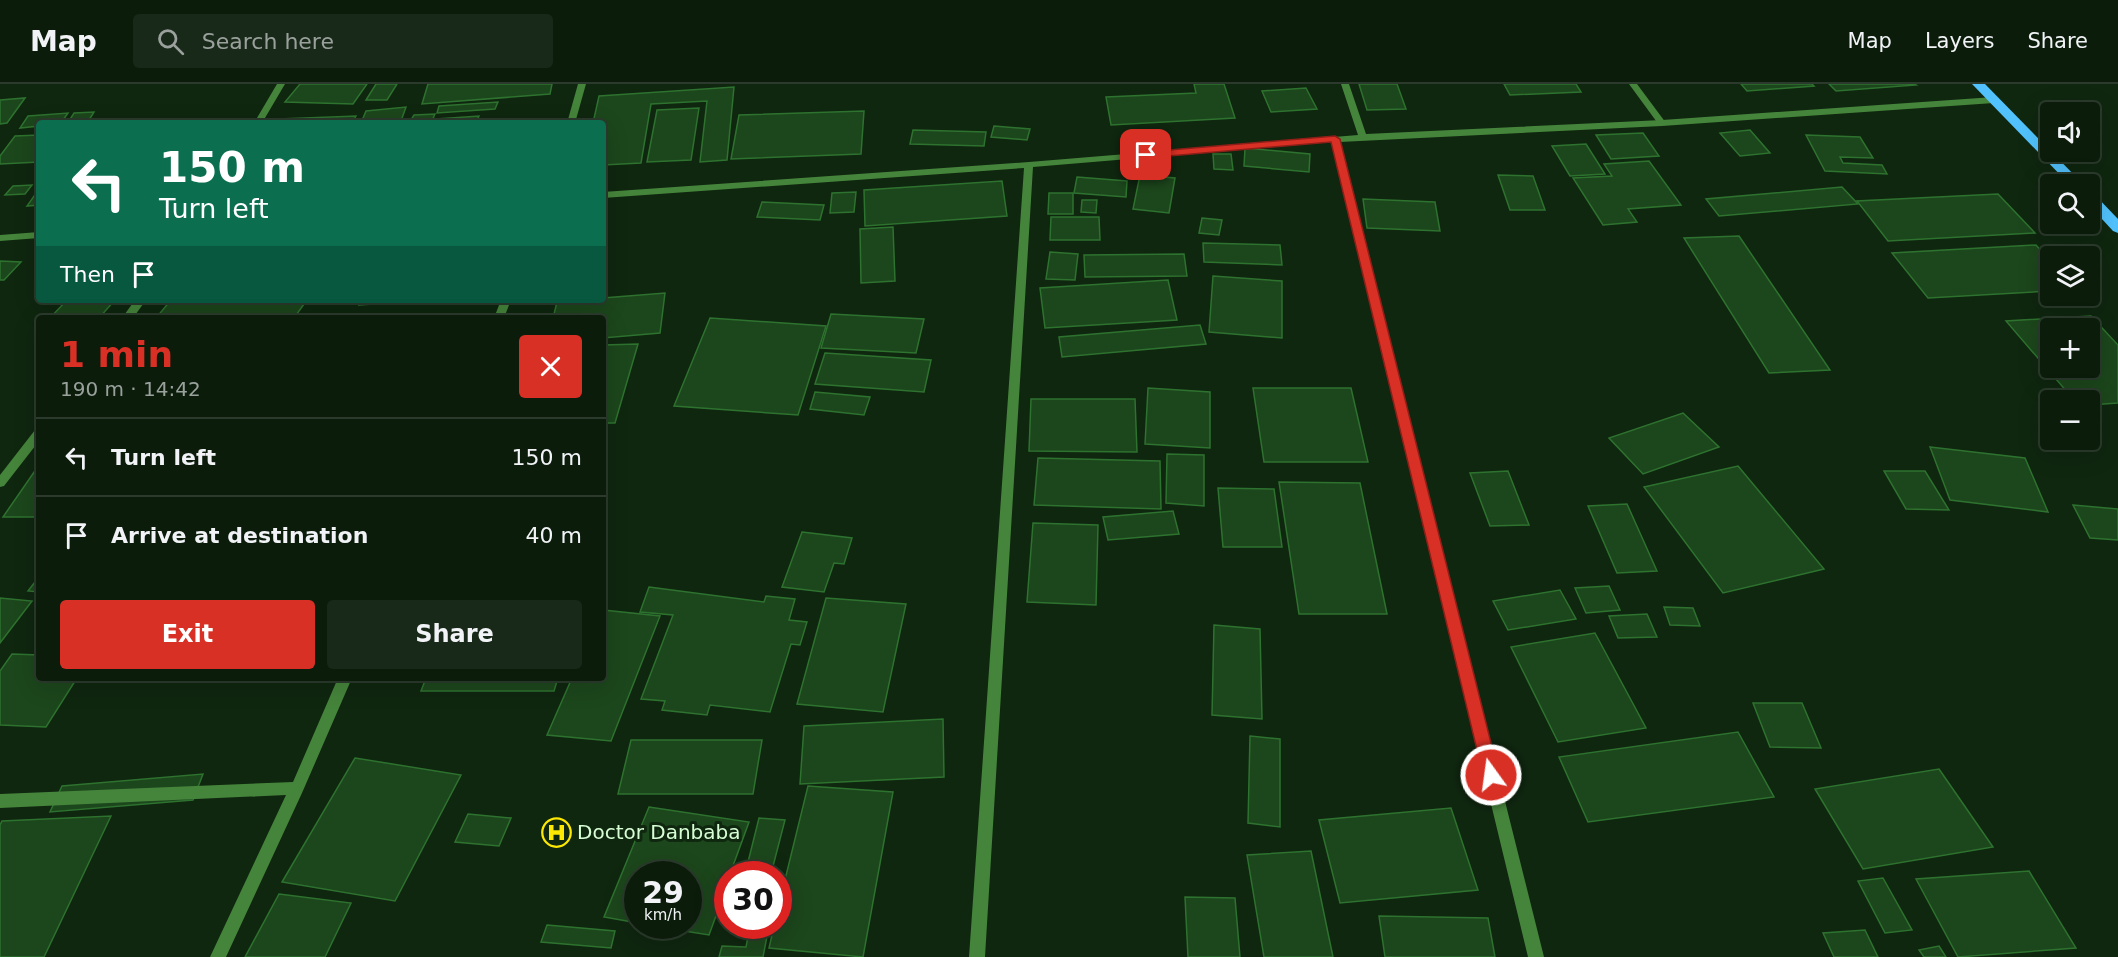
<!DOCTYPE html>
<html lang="en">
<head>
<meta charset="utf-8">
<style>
  :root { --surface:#0b1c0b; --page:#192919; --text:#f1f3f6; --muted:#9aa19d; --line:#2b3a2c; --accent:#d93025 }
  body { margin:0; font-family:"DejaVu Sans",sans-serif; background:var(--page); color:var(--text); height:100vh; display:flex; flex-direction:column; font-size:22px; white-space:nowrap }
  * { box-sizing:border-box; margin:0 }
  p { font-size:20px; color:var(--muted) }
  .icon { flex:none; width:33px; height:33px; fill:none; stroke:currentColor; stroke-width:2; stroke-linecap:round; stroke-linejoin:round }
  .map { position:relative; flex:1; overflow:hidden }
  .drawer { position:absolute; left:36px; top:231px; width:570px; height:366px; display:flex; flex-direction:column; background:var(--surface); border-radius:6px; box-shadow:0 6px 24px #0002,0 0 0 2px var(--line) }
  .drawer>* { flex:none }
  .hud { position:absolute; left:36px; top:36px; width:570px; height:183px; border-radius:6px; box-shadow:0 6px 24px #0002,0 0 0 2px var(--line); background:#0b6e4f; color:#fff; overflow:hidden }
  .tools { position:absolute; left:2040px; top:18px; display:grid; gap:12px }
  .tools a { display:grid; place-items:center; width:60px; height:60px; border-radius:6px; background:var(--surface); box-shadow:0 6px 24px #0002,0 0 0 2px var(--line); font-size:30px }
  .speed { position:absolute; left:624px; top:777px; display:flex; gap:12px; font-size:30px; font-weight:700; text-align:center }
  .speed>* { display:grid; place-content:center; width:78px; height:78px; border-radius:50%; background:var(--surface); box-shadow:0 6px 24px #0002,0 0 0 2px var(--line); line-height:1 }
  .speed small { font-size:15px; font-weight:400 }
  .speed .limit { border:9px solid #d22; background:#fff; color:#111 }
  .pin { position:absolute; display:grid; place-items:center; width:51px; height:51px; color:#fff; margin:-26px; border-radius:12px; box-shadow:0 3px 9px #0006 }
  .me { position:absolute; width:66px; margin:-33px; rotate:346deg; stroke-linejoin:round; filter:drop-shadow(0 0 4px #0008) }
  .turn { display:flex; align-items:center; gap:21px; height:126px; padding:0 24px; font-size:27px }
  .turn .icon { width:78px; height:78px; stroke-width:2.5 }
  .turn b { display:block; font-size:42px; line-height:51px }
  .then { display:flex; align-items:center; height:57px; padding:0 24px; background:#0003; gap:12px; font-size:22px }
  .round { display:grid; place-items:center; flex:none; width:63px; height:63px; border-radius:6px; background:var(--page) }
  .overview { display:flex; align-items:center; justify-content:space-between; height:102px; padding:0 24px }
  h1 { font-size:36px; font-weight:800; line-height:45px; color:var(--accent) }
  .cta { display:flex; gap:12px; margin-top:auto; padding:12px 24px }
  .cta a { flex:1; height:69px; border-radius:6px; background:var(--accent); color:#fff; font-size:24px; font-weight:800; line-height:69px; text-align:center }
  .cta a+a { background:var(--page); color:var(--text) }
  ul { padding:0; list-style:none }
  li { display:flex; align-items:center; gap:18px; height:78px; padding:0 24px; border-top:2px solid var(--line) }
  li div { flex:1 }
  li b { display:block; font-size:22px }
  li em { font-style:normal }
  header { display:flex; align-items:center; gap:36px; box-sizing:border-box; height:84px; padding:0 30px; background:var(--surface); border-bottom:2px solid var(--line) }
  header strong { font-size:28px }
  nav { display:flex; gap:33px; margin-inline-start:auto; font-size:21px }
  .search { width:420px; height:54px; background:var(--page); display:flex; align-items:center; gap:15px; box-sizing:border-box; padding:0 21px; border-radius:6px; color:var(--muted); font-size:22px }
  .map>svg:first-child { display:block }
  .building { fill:#1c461c; stroke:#2e722f; stroke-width:1.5; fill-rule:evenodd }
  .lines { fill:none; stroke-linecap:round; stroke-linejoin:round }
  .lane { fill:#45843b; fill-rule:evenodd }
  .street { fill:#45843b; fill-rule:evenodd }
  .highway { fill:#51c2fd; fill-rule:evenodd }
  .route { fill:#d93025; stroke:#8d1f18; stroke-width:1.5 }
  .labels { text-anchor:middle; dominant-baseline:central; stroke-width:6; stroke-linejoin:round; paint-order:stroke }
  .near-poi-label { font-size:20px; fill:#d7fed4; stroke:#0f260f; text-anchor:start }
</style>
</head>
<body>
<header>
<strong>Map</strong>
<div class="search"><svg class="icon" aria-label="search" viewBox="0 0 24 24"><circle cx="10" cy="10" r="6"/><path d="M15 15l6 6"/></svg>Search here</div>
<nav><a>Map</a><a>Layers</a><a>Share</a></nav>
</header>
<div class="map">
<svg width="2118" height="873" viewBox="0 0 2118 873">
  <rect width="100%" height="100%" fill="#0f260f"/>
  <!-- building -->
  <g class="building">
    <polygon points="300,0 367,0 353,20 285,18"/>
    <polygon points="376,0 397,0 387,16 366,16"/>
    <polygon points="428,0 552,0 550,10 422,20"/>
    <polygon points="1194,0 1224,0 1235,34 1111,41 1106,13 1196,9"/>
    <polygon points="1359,0 1397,0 1406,25 1367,26"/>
    <polygon points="1504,0 1576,0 1581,8 1510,11"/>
    <polygon points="1741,0 1812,0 1814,2 1747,7"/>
    <polygon points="1829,0 1914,0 1916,1 1836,7"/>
    <polygon points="734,3 727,76 700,78 707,17 651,20 641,79 603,81 603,39 593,39 599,12"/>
    <polygon points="1306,4 1317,25 1271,28 1262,7"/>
    <polygon points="25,14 7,39 0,40 0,16"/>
    <polygon points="498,18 495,25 437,29 439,22"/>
    <polygon points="406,23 401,37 361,39 366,27"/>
    <polygon points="699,24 691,76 647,78 657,26"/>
    <polygon points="864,27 861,70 731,75 739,31"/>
    <polygon points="94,28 89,36 69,37 74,29"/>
    <polygon points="68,29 61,39 39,39 39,42 20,44 28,32"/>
    <polygon points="435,30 431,39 409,39 414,31"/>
    <polygon points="356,32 352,39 276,39 278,35"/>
    <polygon points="479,32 476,39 435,39 436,35"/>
    <polygon points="994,42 1030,45 1027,56 991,53"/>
    <polygon points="913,46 986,48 984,62 910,60"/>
    <polygon points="1750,46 1770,69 1740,72 1720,49"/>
    <polygon points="1643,49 1659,72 1611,75 1596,51"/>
    <polygon points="39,51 39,78 0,80 0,72 15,52"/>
    <polygon points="1806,51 1860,53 1873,74 1840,73 1843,79 1882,81 1887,90 1825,87"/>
    <polygon points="1586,60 1605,90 1570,92 1552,62"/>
    <polygon points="1245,64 1310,70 1309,88 1244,82"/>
    <polygon points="1213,70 1231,70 1233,86 1214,85"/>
    <polygon points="1649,77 1681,121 1628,125 1637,138 1603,141 1573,94 1612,92 1604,80"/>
    <polygon points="1140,91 1175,94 1169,129 1133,125"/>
    <polygon points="1498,91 1533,92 1545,126 1510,126"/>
    <polygon points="1077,93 1127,97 1126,113 1074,109"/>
    <polygon points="1002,97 1007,132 865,142 864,106"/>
    <polygon points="32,101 25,110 5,111 13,102"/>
    <polygon points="1842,103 1858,120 1719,132 1706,115"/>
    <polygon points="39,105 39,121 27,122"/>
    <polygon points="856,108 854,128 830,129 832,109"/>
    <polygon points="1049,109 1073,109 1073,130 1048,130"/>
    <polygon points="1998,110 2035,149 1888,157 1857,117"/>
    <polygon points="1363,115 1435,118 1440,147 1367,144"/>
    <polygon points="1082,116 1097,116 1096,129 1081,128"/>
    <polygon points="762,118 824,121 820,136 757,133"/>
    <polygon points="1051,133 1099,133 1100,156 1050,156"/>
    <polygon points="1202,134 1222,136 1219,151 1199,149"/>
    <polygon points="893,143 895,197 861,199 860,145"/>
    <polygon points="1739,152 1830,286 1769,289 1684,154"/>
    <polygon points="1203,159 1280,161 1282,181 1204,178"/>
    <polygon points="2036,161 2050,177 2050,207 1928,214 1892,169"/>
    <polygon points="1050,168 1078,170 1075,196 1046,195"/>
    <polygon points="1184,170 1187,192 1085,193 1084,171"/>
    <polygon points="0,177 21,178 4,196 0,196"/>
    <polygon points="1213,192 1282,197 1282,254 1209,248"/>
    <polygon points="1168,196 1177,236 1045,244 1040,204"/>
    <polygon points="665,209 660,249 603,254 603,234 553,234 557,218 603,216 603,214"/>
    <polygon points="67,216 115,216 99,234 50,234"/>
    <polygon points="171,216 307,216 294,234 156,234"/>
    <polygon points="361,216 439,216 359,221"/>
    <polygon points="831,230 924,235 916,269 821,264"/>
    <path d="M2091 232 2118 261V319L2090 321V316H2074L2006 237ZM2050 244H2090V284H2050Z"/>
    <polygon points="710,234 826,242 798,331 674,322"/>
    <polygon points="1200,241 1206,260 1062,273 1059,253"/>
    <polygon points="638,260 615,339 603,339 603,261"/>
    <polygon points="825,269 931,276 924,308 815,300"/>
    <polygon points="1148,304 1210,308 1210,364 1145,360"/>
    <polygon points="1253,304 1351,304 1368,378 1264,378"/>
    <polygon points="815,308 870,313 864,331 810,325"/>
    <polygon points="1031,315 1135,315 1137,368 1029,367"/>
    <polygon points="1683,329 1719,363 1643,390 1609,354"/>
    <polygon points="1930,363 2025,374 2048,428 1950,416"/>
    <polygon points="1167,370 1204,371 1204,422 1166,419"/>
    <polygon points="1038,374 1160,377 1161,425 1034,421"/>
    <polygon points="39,381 39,433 3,433"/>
    <polygon points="1738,382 1824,485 1723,509 1644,403"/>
    <polygon points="1508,387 1529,441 1490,442 1470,389"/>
    <polygon points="1884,387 1925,387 1949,426 1906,425"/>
    <polygon points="1279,398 1360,399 1387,530 1299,530"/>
    <polygon points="1218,404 1274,405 1282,463 1223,463"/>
    <polygon points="1627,420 1657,487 1617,489 1588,422"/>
    <polygon points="2073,421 2118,425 2118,456 2090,454"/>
    <polygon points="1173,427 1179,450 1108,456 1103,433"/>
    <polygon points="1033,439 1098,441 1096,521 1027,518"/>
    <polygon points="802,448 852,454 844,480 834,479 824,508 782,503"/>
    <polygon points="39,493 39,508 28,507"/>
    <polygon points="1609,502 1620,526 1586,529 1575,504"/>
    <polygon points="649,503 764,518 766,512 795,515 789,536 807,538 800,561 791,560 770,628 710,621 707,631 662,626 665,617 641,615 673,531 640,528"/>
    <polygon points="1560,506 1576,535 1508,546 1493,517"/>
    <polygon points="0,514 32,517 0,559"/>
    <polygon points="826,514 906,520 883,628 797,620"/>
    <polygon points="1664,523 1693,524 1700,542 1670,541"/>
    <polygon points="603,526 660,532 611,657 547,651 572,594 603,594"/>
    <polygon points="1647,530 1657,553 1618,554 1609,532"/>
    <polygon points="1214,541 1260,545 1262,635 1212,631"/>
    <polygon points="1595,549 1646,644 1558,658 1511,563"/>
    <polygon points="12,570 39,571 39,594 77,594 46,643 0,641 0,587"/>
    <polygon points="426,594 558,594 554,607 421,607"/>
    <polygon points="1753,619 1802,619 1821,664 1770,663"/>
    <polygon points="943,635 944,693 800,700 804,642"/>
    <polygon points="1738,648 1774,713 1588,738 1559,673"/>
    <polygon points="1250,652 1280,655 1280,743 1248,739"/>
    <polygon points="631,656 762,656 753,710 618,710"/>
    <polygon points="355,674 461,691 395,817 282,798"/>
    <polygon points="1939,685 1993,763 1863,785 1815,705"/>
    <polygon points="203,690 193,716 50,728 62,702"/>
    <polygon points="808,702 893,708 863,873 769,864 774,842 778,842 778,824"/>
    <polygon points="649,723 749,738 730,790 728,790 728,799 709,851 653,842 688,842 688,790 638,790 638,839 604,833"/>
    <polygon points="1451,724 1478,806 1340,819 1319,736"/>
    <polygon points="468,730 511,734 499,762 455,758"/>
    <polygon points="111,732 44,873 0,873 0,741 2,737"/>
    <polygon points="759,734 785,736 771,790 745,790"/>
    <polygon points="1311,767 1333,873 1264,873 1247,771"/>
    <polygon points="2029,787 2076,864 1958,873 1916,795"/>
    <polygon points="1883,794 1912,846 1885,849 1858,797"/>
    <polygon points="279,810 351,819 325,873 245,873"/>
    <polygon points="1185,813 1235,814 1240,873 1188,873"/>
    <polygon points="1379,832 1488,834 1495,873 1385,873"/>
    <polygon points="547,841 615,847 611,864 541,858"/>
    <polygon points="750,842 769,842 763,873 719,873 722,862 746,863"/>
    <polygon points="1865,846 1878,873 1834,873 1823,849"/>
    <polygon points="1939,862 1946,873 1924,873 1919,866"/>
  </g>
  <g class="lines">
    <!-- lane -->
    <polygon class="lane" points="1629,0 1637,0 1666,39 1665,41 1659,41"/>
    <!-- street -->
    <g class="street">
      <polygon points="277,0 285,0 262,39 254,39"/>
      <polygon points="578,0 586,0 575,39 567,39"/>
      <polygon points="1341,0 1349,0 1366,50 1662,36 1994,13 1998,16 1994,19 1662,42 1340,58 1544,873 1528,873 1331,58 1033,83 985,873 969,873 1024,84 603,114 603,108 1029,78 1358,51"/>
      <polygon points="39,148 39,154 0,157 0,151"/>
      <polygon points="135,216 146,216 133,234 122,234"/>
      <polygon points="501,216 511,216 504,234 494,234"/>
      <polygon points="39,345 39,357 4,402 0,403 0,391 35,346"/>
      <polygon points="338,594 352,594 302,709 226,873 210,873 286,711 0,724 0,710 293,698"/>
    </g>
    <!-- highway -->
    <g class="highway">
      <polygon points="1972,0 1985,0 2083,100 2069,100"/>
      <polygon points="2090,110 2095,111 2118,135 2118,149 2113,147 2090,122"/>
    </g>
  </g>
  <!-- route -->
  <polygon class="route" points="1335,52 1340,55 1499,691 1497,696 1491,699 1486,696 1483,691 1331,58 1146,74 1141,71 1146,68"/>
  <!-- icons -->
  <defs>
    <symbol id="hospital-ring" viewBox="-11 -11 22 22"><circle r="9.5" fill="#0f260f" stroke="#fce803" stroke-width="1.5"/><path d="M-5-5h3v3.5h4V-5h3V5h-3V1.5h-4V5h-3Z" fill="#fce803"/></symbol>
  </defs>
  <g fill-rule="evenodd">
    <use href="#hospital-ring" x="540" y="732" width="33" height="33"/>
  </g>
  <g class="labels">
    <!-- near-poi labels -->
    <g class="near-poi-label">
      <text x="577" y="748">Doctor Danbaba</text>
    </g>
  </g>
</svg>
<div class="tools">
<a><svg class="icon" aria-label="sound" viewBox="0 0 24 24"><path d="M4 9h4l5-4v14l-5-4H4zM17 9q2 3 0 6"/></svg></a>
<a><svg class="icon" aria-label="search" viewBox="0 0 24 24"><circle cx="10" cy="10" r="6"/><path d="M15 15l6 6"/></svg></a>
<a><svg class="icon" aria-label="layers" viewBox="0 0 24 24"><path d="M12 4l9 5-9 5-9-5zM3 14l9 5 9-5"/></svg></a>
<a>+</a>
<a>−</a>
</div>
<div class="speed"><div>29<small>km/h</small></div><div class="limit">30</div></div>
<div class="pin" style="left:1146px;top:71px;background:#d93025"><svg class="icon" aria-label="arrive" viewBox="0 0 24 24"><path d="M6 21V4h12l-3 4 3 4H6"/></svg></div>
<svg class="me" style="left:1491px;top:691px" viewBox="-20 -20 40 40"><circle r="17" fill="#d93025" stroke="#fff" stroke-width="3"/><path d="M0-11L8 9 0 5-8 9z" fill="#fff"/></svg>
<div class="hud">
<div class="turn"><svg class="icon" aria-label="left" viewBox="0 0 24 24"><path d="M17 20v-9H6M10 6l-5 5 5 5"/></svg><div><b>150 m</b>Turn left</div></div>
<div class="then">Then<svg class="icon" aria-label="arrive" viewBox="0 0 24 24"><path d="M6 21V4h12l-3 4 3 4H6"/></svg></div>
</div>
<section class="drawer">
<div class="overview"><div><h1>1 min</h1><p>190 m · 14:42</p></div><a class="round" style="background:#d93025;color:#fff"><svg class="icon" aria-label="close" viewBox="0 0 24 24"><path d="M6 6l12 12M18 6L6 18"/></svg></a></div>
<ul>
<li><svg class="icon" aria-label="left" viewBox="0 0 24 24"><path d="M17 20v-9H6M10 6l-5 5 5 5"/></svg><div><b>Turn left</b></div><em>150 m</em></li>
<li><svg class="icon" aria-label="arrive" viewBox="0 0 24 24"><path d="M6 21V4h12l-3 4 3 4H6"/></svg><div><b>Arrive at destination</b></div><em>40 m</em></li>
</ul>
<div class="cta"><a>Exit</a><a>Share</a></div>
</section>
</div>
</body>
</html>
